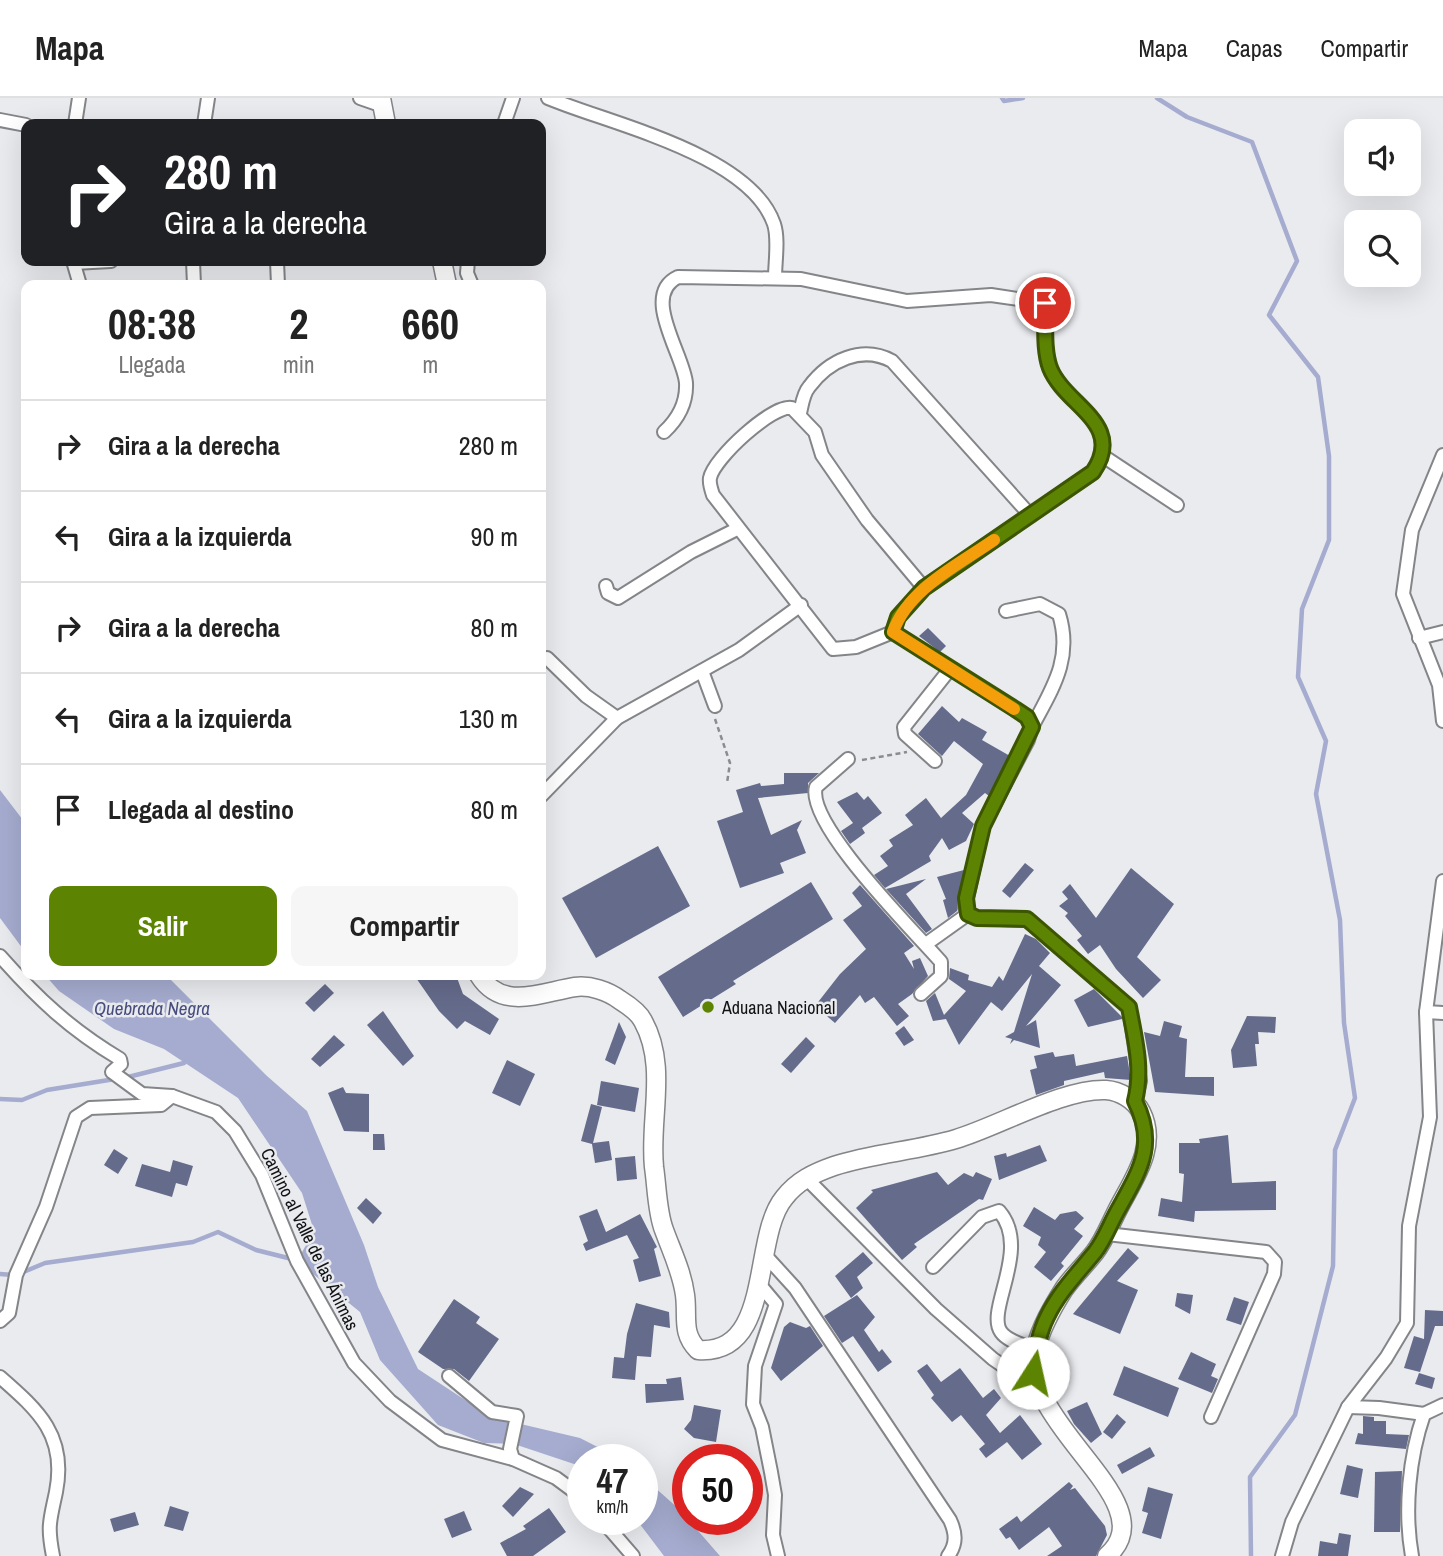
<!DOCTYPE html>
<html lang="es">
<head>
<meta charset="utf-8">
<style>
  :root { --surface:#fff; --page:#f6f6f6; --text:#222; --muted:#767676; --line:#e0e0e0; --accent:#5d8302 }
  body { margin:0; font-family:"Archivo Narrow",sans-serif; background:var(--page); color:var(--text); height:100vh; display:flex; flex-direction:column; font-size:26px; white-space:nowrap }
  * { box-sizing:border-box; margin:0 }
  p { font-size:23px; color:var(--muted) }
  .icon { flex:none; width:38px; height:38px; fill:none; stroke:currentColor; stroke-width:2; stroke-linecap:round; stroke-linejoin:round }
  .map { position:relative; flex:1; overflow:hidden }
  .sheet { position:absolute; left:21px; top:182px; width:525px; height:700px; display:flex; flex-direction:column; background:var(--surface); border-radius:14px; box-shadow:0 7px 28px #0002 }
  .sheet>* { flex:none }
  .hud { position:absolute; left:21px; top:21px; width:525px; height:147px; border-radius:14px; box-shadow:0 7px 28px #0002; background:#202124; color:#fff; overflow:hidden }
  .fabs { position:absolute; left:1344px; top:21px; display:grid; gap:14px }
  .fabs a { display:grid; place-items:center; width:77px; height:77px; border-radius:14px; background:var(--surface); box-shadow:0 7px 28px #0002; font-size:35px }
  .speed { position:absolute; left:567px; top:1346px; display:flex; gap:14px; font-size:35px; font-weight:700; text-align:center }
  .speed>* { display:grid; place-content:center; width:91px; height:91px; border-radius:50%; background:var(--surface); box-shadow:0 7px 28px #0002; line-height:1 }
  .speed small { font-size:18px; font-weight:400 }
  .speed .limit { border:10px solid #d22; background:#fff; color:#111 }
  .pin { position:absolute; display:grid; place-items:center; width:60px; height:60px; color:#fff; margin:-30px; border:4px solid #fff; border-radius:50%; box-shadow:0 2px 7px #0007 }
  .me { position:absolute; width:77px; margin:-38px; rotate:10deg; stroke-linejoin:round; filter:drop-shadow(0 0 5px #0008) }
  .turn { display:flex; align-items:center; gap:24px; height:147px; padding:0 28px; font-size:32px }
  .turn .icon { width:91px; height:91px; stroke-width:2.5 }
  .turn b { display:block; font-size:49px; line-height:60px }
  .eta { display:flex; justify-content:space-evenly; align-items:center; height:119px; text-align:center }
  .eta b { font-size:42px; font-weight:700; line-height:49px }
  .action { display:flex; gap:14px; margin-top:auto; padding:14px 28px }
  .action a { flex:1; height:80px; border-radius:14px; background:var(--accent); color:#fff; font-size:28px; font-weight:700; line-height:80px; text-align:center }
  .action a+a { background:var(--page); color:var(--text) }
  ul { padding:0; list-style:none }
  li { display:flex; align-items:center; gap:21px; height:91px; padding:0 28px; border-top:2px solid var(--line) }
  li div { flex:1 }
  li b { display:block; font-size:26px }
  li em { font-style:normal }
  header { display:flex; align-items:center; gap:42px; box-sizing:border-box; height:98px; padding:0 35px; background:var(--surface); border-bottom:2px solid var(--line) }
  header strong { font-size:33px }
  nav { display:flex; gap:38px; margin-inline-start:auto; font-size:24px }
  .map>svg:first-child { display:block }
  .water { fill:#a5accf }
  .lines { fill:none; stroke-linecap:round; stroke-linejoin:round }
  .stream { stroke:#a5accf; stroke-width:4.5 }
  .building { fill:#656b8b }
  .street-casing { stroke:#848588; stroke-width:16 }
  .secondary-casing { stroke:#848588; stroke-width:21 }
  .path { stroke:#8b8c8e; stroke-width:2.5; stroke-dasharray:5 3.5; stroke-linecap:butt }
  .street { stroke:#fff; stroke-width:12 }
  .secondary { stroke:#fff; stroke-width:18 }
  .route-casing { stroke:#3c5501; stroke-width:18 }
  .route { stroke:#5d8302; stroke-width:12 }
  .slow { stroke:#f59e0b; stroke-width:12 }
  .poi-dot { fill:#5d8302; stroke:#eaebef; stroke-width:2.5 }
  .labels { text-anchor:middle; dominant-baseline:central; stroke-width:5; stroke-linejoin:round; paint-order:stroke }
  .poi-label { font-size:18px; fill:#111213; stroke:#eaebef; text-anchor:start }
  .street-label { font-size:18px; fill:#111213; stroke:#eaebef }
  .water-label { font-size:19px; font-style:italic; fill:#474d7e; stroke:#eaebef }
</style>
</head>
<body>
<header>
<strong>Mapa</strong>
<nav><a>Mapa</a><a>Capas</a><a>Compartir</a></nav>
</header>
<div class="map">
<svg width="1443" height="1458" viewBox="0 0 1443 1458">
  <rect width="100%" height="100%" fill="#eaebef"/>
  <!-- water -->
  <g class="water">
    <polygon points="0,692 26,726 26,855 0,820"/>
    <polygon points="45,877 166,877 267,978 307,1013 364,1147 378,1189 418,1271 491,1319 580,1340 621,1361 583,1362 583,1369 514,1346 484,1345 438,1327 380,1262 360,1214 297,1163 314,1133 302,1095 238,1000 164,951 114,931 59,893"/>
    <polygon points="642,1378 680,1412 720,1458 664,1458 636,1421 642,1421"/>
  </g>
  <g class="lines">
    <!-- stream -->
    <g class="stream">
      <polyline points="1002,0 1004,3 1023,0"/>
      <polyline points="1157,0 1187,19 1252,44 1297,163 1269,217 1318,279 1329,358 1329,442 1302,511 1298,579 1326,643 1316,696 1340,822 1344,925 1355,1000 1335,1052 1333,1168 1295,1317 1250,1379 1251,1458"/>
      <polyline points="124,980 184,965"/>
      <polyline points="0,1001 22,1002 47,992 115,981"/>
      <polyline points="21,1175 45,1165 193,1144 218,1134 256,1152 292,1161"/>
      <polyline points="0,1176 13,1177"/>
    </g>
  </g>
  <!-- building -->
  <g class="building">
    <polygon points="928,530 946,548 940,554 919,538"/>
    <polygon points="942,608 959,624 962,620 987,634 982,642 1010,658 989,698 985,695 962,715 974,726 966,743 949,752 942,740 929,758 931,763 885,790 874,777 888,768 880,758 893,748 889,742 913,727 905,717 926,700 941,720 966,697 983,666 954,643 942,658 918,636"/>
    <polygon points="784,675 819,675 808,685 808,695 758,700 771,737 802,722 797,732 806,755 780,765 784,775 740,790 717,723 743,714 736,692 760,685 761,688 784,686"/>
    <polygon points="857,694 864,702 868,698 882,715 862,730 865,735 850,746 841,733 853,725 837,704"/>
    <polygon points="658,748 690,808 596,860 562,800"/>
    <polygon points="1025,765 1034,772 1010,800 1002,793"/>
    <polygon points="1131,770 1174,806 1137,859 1161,882 1143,900 1116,871 1100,847 1088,856 1077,842 1082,838 1065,818 1068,815 1059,808 1068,801 1062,794 1070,786 1096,820"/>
    <polygon points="964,772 957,813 948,820 943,802 946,801 937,779"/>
    <polygon points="926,781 906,796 932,831 926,835 886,791"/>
    <polygon points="811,784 833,821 733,883 736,886 683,919 658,879"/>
    <polygon points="860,787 914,848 904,855 914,871 912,863 920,860 928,878 912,896 898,906 909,918 897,928 874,899 865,905 860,897 835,925 815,908 840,876 866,851 843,822 862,808 852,795"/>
    <polygon points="1025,836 1036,841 1050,855 1039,868 1061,887 1026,928 1036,922 1040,950 1014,942 1010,946 1012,941 1005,939 1014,934 1032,876 1002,913 991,904 959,947 946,921 933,923 926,903 935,895 944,917 966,893 949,881 950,870 969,877 968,882 992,889 999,878 1003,883"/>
    <polygon points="414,877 456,877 463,896 499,921 490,937 465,923 457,931 439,913"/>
    <polygon points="325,886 334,895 314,914 305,905"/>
    <polygon points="1094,891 1122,919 1122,921 1088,929 1074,902"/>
    <polygon points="383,913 414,958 403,968 367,927"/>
    <polygon points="1247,918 1276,919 1275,935 1258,934 1259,946 1255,946 1257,968 1233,970 1231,952"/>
    <polygon points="1164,923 1182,928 1179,939 1187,941 1185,979 1214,979 1214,998 1155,994 1144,934 1160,938"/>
    <polygon points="619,924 626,939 615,967 605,962"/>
    <polygon points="904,928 914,942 904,948 895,935"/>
    <polygon points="334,937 345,947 320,969 311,961"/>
    <polygon points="806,939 815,948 791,975 781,966"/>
    <polygon points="1053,954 1055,959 1074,956 1076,968 1127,958 1131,982 1105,980 1104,974 1064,983 1064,987 1036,997 1030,972 1037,970 1034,958"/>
    <polygon points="507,962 535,976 520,1008 492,995"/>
    <polygon points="601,983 639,990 635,1014 597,1007"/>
    <polygon points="343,989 346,995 369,996 369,1034 344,1033 328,995"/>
    <polygon points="591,1006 602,1009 593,1045 609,1043 612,1062 595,1065 592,1046 581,1043"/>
    <polygon points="373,1036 384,1036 385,1052 373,1052"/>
    <polygon points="1228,1037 1232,1085 1276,1083 1276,1112 1195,1113 1194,1124 1158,1118 1161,1100 1182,1104 1184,1076 1179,1075 1179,1045 1200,1045 1199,1041"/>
    <polygon points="1040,1047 1047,1063 999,1082 994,1058 1006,1055 1007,1059"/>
    <polygon points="114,1051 128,1060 118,1076 104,1067"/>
    <polygon points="635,1058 637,1081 617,1083 615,1060"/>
    <polygon points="173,1062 193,1068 187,1088 176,1085 172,1099 135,1088 142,1066 170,1074"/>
    <polygon points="937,1074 948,1087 964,1075 973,1079 976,1074 992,1081 983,1102 979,1101 914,1146 917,1149 902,1162 856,1110 873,1094 871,1092"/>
    <polygon points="366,1100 382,1115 373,1126 357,1110"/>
    <polygon points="1034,1109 1055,1122 1060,1116 1076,1113 1084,1120 1074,1131 1083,1138 1061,1165 1064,1168 1051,1183 1034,1169 1046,1154 1038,1147 1041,1139 1023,1128"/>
    <polygon points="597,1111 606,1134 640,1116 657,1149 654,1151 661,1178 639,1184 633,1162 639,1160 627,1137 586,1153 583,1146 588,1143 579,1118"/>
    <polygon points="1128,1150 1139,1160 1117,1183 1138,1192 1120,1236 1073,1216"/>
    <polygon points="863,1154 873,1165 857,1179 863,1190 851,1200 835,1178"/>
    <polygon points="1177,1195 1193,1197 1190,1216 1175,1208"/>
    <polygon points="857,1197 875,1219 864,1232 879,1254 882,1251 892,1264 878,1274 853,1238 842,1245 824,1218"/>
    <polygon points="1234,1199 1249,1204 1241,1227 1226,1222"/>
    <polygon points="454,1201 480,1219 476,1225 499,1241 469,1283 454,1271 443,1271 418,1254"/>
    <polygon points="636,1205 669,1214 670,1230 654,1227 651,1259 637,1258 635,1282 612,1280 614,1259 624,1260 627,1236"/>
    <polygon points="1425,1212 1443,1213 1443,1228 1435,1228 1420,1274 1404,1270 1414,1238 1424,1241"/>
    <polygon points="790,1224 806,1230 810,1228 823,1248 781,1283 771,1270 784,1229"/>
    <polygon points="1191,1254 1216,1266 1211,1278 1218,1281 1212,1295 1178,1281"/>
    <polygon points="927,1266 941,1284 960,1270 983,1300 994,1291 1001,1300 986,1317 1000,1335 1020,1317 1042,1346 1022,1362 1007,1344 986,1360 979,1351 985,1346 961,1317 952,1324 931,1300 934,1297 917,1273"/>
    <polygon points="1124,1268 1179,1290 1168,1319 1113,1297"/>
    <polygon points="1419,1275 1435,1280 1432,1291 1415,1286"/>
    <polygon points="681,1279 684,1302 646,1305 645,1286 667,1286 666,1281"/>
    <polygon points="1087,1304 1102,1336 1091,1345 1074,1326 1067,1313"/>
    <polygon points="694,1307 721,1312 716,1344 694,1340 684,1331 691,1322"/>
    <polygon points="1117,1316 1126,1324 1112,1341 1103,1334"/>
    <polygon points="1363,1318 1374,1319 1374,1323 1386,1323 1386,1336 1409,1337 1406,1351 1355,1346 1358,1335 1363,1336"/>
    <polygon points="1150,1349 1155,1358 1122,1376 1117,1367"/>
    <polygon points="1347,1367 1363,1371 1358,1400 1340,1396"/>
    <polygon points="1402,1373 1400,1434 1374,1434 1375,1374"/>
    <polygon points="1069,1384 1073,1388 1070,1392 1075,1390 1105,1428 1107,1437 1096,1458 1047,1458 1062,1448 1049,1429 1019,1452 1010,1439 1006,1441 999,1431 1017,1418 1021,1424"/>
    <polygon points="520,1389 534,1396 513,1419 502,1408"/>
    <polygon points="1148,1389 1173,1396 1161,1441 1142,1435 1148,1415 1142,1413"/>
    <polygon points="170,1408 189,1414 183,1433 164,1428"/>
    <polygon points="549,1410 566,1434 533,1458 507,1458 500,1445 526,1431 523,1428"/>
    <polygon points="464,1413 472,1432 452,1440 444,1421"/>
    <polygon points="135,1414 139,1427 114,1434 110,1421"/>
    <polygon points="1339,1435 1351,1437 1348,1458 1318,1458 1320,1443 1337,1446"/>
  </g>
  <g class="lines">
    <defs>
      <g id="street">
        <polyline points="360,0 383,8"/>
        <path d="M548 0C610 26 750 56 774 126 779 141 775 164 775 180"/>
        <polyline points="0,22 26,27"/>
        <polyline points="75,26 79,0"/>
        <polyline points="204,26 208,0"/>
        <polyline points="504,26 513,0"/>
        <polyline points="73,163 80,187"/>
        <polyline points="193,163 194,187"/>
        <polyline points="277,163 278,187"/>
        <polyline points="468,163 467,175 472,187"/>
        <polyline points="74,165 111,163"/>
        <path d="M800 315C802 307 803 296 809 289 829 262 862 247 892 263L1030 417"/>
        <path d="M664 334C678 321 687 305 686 285 684 257 640 197 678 179L801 181 907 203 991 197 1045 205C1046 225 1043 251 1050 270 1065 308 1126 325 1093 374L924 490 898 519 893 534"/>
        <polyline points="1443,357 1412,432 1403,496 1439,587 1443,623"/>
        <polyline points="1103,358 1177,407"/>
        <polyline points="606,488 608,495 618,500 691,454 737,431"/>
        <path d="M924 490 867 422 822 357 815 334 792 310C773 306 714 360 710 380 709 385 711 391 713 397L833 551 856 549 893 534 1027 619 1032 629 1028 642 983 728 965 809 968 816 977 820 1027 822 1129 909 1140 983 1135 1003"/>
        <path d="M1006 513 1040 506 1059 516C1073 561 1052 591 1032 629"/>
        <polyline points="1419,540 1443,534"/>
        <polyline points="547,560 586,598 617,620"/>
        <polyline points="702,573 715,608"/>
        <path d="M848 661 816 689C805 725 915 834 941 864V878L921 896"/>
        <polyline points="935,663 905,636 904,629 950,571"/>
        <polyline points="541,698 617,620 739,552 801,507"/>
        <polyline points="926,846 968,816"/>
        <path d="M0 858C38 901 70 931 120 961L121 966 112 974 142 996 172 998 216 1014 235 1033 262 1077 297 1163 354 1265 390 1303 442 1342 513 1361"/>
        <polyline points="1426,914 1443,915"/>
        <polyline points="806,1080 936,1211 993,1261 1009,1272 1033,1275"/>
        <polyline points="1107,1136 1266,1154 1275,1164 1274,1176 1211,1319"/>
        <path d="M764 1156 795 1190 950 1422C956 1435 957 1446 948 1458"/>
        <path d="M933 1169 982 1119 999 1113C1032 1151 985 1212 1001 1234 1008 1244 1025 1247 1035 1252"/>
        <polyline points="760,1187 776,1206 755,1268 753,1306 762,1329 771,1374 775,1397 773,1437 778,1458"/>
        <polyline points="0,1223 9,1215 16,1177 46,1109 76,1019 90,1010 161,1007 172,998"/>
        <polyline points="449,1278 492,1314 517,1318 510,1351 513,1361 556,1380 583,1400"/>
        <path d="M0 1279C39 1313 67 1338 56 1394 50 1423 47 1427 53 1458"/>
        <polyline points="1348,1309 1379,1310 1424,1316"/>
        <polyline points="601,1421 633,1458"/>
        <polyline points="1282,1458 1292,1424 1348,1309 1386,1260 1407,1225 1409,1128 1430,1019 1426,914 1443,783"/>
        <path d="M1412 1458C1404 1413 1409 1359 1424 1316L1443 1307"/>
      </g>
      <g id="secondary">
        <polyline points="381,0 386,26"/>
        <polyline points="442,163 447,187"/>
        <path d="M479 877C502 914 542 894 575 889 590 887 608 893 620 902 628 907 639 915 643 923 668 968 649 1021 654 1069 657 1089 657 1114 664 1132 672 1154 682 1174 685 1197 688 1219 681 1235 698 1252 774 1257 751 1140 784 1100 797 1083 814 1075 834 1068 873 1055 916 1053 956 1041 999 1028 1064 990 1106 992 1120 993 1135 1002 1141 1014 1159 1050 1131 1084 1116 1115 1109 1129 1104 1142 1095 1154 1085 1167 1073 1178 1064 1191 1052 1210 1041 1229 1036 1250 1016 1326 1169 1404 1107 1458"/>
      </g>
    </defs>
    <!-- street casing -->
    <use href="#street" class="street-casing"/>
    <!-- secondary casing -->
    <use href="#secondary" class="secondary-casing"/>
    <!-- path -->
    <g class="path">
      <polyline points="715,621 730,665 727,685"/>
      <polyline points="862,662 907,654"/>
    </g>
    <!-- street -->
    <use href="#street" class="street"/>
    <!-- secondary -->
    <use href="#secondary" class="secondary"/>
  </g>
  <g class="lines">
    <defs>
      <path id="route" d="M1033 1275C1035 1256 1038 1237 1047 1219 1059 1194 1078 1175 1095 1154 1105 1141 1110 1126 1118 1112 1140 1072 1157 1047 1135 1003 1143 971 1135 941 1129 909L1027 821 977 820 968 816 966 800 983 728 1032 629 1027 619 1015 611 893 534 898 519 924 490 1093 374C1126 325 1065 308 1050 270 1043 251 1046 225 1045 205"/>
    </defs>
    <!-- route casing -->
    <use href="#route" class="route-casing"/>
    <!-- route -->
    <use href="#route" class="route"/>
    <!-- slow -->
    <path class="slow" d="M994 442C958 467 908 491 893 534L1014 611"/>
  </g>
  <!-- markers -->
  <circle class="poi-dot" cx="708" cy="909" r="7"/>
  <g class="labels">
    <!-- poi labels -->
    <g class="poi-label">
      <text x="722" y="909">Aduana Nacional</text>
    </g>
    <!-- street labels -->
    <g class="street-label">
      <text transform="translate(310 1141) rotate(64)">Camino al Valle de las Ánimas</text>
    </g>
    <!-- water labels -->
    <g class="water-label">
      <text x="152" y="910">Quebrada Negra</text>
    </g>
  </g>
</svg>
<div class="fabs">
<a><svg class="icon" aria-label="sound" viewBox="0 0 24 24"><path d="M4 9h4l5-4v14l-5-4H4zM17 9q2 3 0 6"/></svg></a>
<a><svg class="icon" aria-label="search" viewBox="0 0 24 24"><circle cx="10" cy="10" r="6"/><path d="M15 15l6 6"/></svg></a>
</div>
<div class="speed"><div>47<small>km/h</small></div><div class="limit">50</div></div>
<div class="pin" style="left:1045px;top:205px;background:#d93025"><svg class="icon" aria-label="arrive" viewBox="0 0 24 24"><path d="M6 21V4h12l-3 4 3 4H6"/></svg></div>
<svg class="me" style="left:1033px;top:1275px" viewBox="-20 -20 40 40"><circle r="19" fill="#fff"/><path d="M0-13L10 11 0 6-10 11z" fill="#5d8302"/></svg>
<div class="hud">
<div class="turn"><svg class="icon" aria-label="right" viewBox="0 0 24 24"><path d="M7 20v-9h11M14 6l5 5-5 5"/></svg><div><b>280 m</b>Gira a la derecha</div></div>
</div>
<section class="sheet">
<div class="eta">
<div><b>08:38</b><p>Llegada</p></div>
<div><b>2</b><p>min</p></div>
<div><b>660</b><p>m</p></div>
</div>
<ul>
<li><svg class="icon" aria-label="right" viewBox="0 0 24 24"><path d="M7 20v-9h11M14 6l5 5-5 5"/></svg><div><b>Gira a la derecha</b></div><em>280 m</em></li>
<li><svg class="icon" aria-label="left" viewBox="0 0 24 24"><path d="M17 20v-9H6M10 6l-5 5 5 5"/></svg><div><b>Gira a la izquierda</b></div><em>90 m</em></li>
<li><svg class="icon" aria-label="right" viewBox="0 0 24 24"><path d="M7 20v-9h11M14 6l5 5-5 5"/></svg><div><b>Gira a la derecha</b></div><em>80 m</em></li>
<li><svg class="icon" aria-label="left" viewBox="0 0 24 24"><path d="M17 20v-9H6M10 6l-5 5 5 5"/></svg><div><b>Gira a la izquierda</b></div><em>130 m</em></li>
<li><svg class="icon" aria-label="arrive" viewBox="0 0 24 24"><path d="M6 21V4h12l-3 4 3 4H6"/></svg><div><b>Llegada al destino</b></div><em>80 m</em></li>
</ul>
<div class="action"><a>Salir</a><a>Compartir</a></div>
</section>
</div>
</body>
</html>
